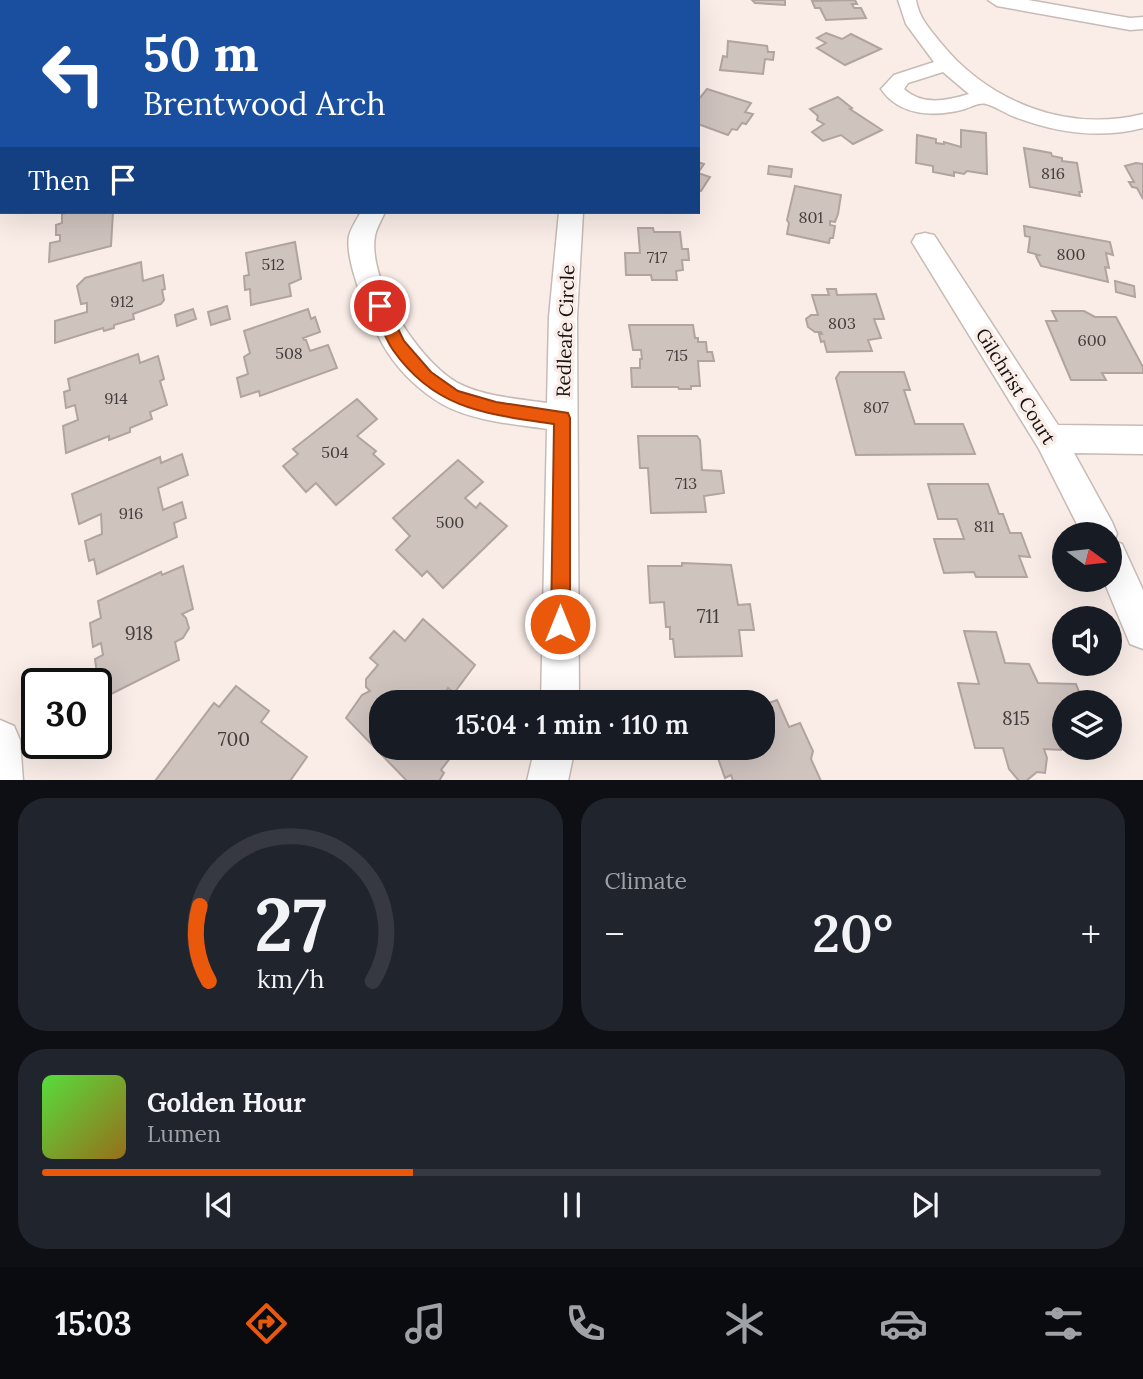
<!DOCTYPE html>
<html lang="en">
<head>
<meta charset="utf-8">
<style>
	body { margin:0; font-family:Lora,serif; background:#20242c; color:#f1f3f6; height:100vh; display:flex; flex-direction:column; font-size:26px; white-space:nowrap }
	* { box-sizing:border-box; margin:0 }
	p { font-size:23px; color:#9ea1a6 }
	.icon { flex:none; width:38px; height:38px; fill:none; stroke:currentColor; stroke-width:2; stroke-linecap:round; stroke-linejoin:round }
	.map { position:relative; height:780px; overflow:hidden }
	.sheet { display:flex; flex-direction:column; gap:18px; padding:18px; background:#0d0f14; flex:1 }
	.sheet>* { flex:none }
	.banner { position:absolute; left:0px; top:0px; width:700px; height:214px; box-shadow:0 7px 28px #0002; background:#1a4fa0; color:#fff; overflow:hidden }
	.needle { width:46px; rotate:105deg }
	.tools { position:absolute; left:1052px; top:522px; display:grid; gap:14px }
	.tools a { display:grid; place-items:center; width:70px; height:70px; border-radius:50%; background:#171b24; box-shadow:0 7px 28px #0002; font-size:35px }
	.speed { position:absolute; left:21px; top:668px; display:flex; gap:14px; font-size:35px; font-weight:700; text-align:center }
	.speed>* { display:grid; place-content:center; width:91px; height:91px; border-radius:50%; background:#171b24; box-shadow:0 7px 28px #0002; line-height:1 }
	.speed .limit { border:4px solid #111; border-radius:10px; background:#fff; color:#111 }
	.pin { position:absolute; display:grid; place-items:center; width:60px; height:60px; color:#fff; margin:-30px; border:4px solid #fff; border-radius:50%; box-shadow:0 2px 7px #0007 }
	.me { position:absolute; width:77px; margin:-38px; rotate:0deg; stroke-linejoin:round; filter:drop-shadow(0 0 5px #0008) }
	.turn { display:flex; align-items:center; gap:24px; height:147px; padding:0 28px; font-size:32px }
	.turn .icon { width:91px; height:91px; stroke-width:2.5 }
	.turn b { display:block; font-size:49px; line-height:60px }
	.then { display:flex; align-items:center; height:66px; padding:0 28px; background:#0003; gap:14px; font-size:26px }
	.big { font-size:52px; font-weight:600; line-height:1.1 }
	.sheet .tile { flex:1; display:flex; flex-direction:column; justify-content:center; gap:10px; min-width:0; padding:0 24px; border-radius:28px; background:#20242c }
	.sheet .dial { align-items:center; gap:0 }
	.dial svg { height:182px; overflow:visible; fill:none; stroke:#363941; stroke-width:7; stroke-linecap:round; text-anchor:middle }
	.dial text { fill:#f1f3f6; stroke:none }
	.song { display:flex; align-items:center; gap:21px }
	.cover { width:84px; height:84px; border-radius:10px; background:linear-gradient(135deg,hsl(110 70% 55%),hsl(40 70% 35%)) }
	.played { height:7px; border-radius:4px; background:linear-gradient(90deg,#ea580c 35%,#363941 35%) }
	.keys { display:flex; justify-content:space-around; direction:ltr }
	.heat { display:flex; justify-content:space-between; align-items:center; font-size:38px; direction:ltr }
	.sheet .tiles { flex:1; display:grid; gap:18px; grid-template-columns:1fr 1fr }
	.tile:last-child { grid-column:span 2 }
	.trip { position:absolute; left:369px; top:690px; width:406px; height:70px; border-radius:28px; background:#171b24; box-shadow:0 7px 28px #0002; font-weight:600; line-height:70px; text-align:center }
	.tab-bar { display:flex; height:112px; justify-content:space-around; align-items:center; background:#090b0e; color:#9ea1a6 }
	.tab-bar .icon { width:49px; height:49px }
	.tab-bar .selected { color:#ea580c }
	.tab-bar b { font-size:32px; color:#f1f3f6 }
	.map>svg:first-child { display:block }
	.building { fill:#cfc3be; stroke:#b1a4a0; stroke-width:2 }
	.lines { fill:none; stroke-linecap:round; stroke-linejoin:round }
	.street-casing { stroke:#c7bbb6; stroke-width:3 }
	.street { fill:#fff; fill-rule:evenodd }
	.route { fill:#ea580c; stroke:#983908; stroke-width:2 }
	.labels { text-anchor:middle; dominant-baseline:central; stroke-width:7; stroke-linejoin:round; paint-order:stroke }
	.number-label { font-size:16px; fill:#443e3c }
	.street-label { font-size:19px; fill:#161110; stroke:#faede8 }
	.near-number-label { font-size:19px; fill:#443e3c }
</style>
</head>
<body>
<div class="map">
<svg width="1143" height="781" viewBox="0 0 1143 781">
	<rect width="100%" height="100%" fill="#faede8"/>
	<g class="building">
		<path d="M752 0H785V5L755 3Z"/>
		<path d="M855 0 857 4H852L854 8H861L866 18 826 20 820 8H815L812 1Z"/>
		<path d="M826 33 842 39 851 34 881 49 845 65 817 48 826 43 817 38Z"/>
		<path d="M728 41 767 46 768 52H774L773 60 765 59 763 74 720 70 723 56 727 57Z"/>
		<path d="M707 89 751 103 745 112 753 114 746 124 742 123 737 130 732 129 728 135 698 124V100Z"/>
		<path d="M838 97 852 108 850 109 882 130 853 144 841 135 823 141 812 132 824 124 817 120 818 116 810 109Z"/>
		<path d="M961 130 986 133 987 174 967 171 964 174 954 172V176L933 172V166L916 163 917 135 936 139V143L944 144V142L961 147Z"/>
		<path d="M1024 148 1051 153 1052 156 1062 158V161L1077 163 1082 192H1079L1080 196 1030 187Z"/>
		<path d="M698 162 704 164 698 173 710 177 701 191 698 190Z"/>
		<path d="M1136 163 1143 164V199L1137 188 1132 187 1129 182H1134L1125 166Z"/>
		<path d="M769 166 792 169 791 177 768 174Z"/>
		<path d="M795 186 841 195 838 214 835 222 830 221V225L835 226 833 238H830L829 243 787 234 789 223 787 220Z"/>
		<path d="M70 212H113L111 246 49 262 50 243 60 241V235H56V225L62 223V214Z"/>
		<path d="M1024 226 1110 242 1113 255 1106 253 1109 268 1105 267 1108 282 1041 266 1036 256 1039 255 1028 252 1030 237 1025 236Z"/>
		<path d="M638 228H653L654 232H680L682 249H688L689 260H682L683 270 676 271 677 280H652L651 275H626L625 253H640Z"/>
		<path d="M295 242 301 279 289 284 291 296 251 305 250 289 245 290 244 276 249 275 246 253Z"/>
		<path d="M141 262 143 281 163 275 165 289 162 290 164 300 161 304 133 314 134 319 114 325V328L104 331 103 328 55 343V321L87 312V303L81 304 77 286 85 278Z"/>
		<path d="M1115 281 1134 286 1135 297 1116 292Z"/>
		<path d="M827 289H836L837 295 876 294 884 319H874L881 338 868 340 872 351 827 352 824 341 821 342 819 334H822L821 332H815L808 327 806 319 811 315H818L812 295H829Z"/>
		<path d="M227 306 230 319 211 325 208 312Z"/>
		<path d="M193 309 196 319 177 326 175 315Z"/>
		<path d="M308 309 311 319 315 317 320 332 303 338 304 340H306L310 351 328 345 337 368 260 396 259 391 241 397 237 378 248 374 244 357 250 353 244 331Z"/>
		<path d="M1052 311H1084L1095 317H1116L1143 367V373H1102L1106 380H1071L1046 321H1057Z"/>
		<path d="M629 325H693L695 338H698V342H706L707 352H712L714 361H698L700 386H691V389H679L678 387H632L631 368H640V359H642L641 350H633Z"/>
		<path d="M138 354 140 363 158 356 164 379 160 381 167 405 150 412 152 419 130 428V432L109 440V436L66 453 63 426 78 420 75 405 66 408 64 392 70 390 68 379Z"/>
		<path d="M840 372H904L910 390H904L915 424H963L975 454 856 455 836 378Z"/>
		<path d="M357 399 377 419 357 436 376 451 373 454 384 464 336 505 316 483 306 492 283 466 298 454 293 449Z"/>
		<path d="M638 436H697L700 440 702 470 721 471 724 493 704 496 706 512 651 513 648 468H640Z"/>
		<path d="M182 454 188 475 158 488 163 510 182 502 186 518 174 523 177 537 97 574 94 559 89 561 85 541 102 534 101 514 79 524 72 494 160 457 161 463Z"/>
		<path d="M458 460 483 482 465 498 476 508 480 503 507 526 443 588 427 571 422 576 396 550 410 536 393 518Z"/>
		<path d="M928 484H988L999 514H1003L1010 533H1021L1030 557 1019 556 1027 577H976L974 572 944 573 934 539H964L957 519H938Z"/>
		<path d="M682 563 731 565 738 605 750 604 754 630H739L742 656 675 657 673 639H670V627H666L664 602 650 603 648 566H682Z"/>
		<path d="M183 566 193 609 182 614 186 618 189 628 183 638 175 642 179 660 111 694 110 691 100 696 95 659 103 655 101 643 93 647 90 623 101 618 98 601 161 572 162 575Z"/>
		<path d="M423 619 475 665 454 693 448 688 440 702H382V747H448L454 753 441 770 444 773 439 781H407L346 718 362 695 370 691 366 687V679L378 665 370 658 394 631 405 641Z"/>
		<path d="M964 631 996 632 1005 663 1029 664 1038 683 1076 684 1083 702H1064V734H1056L1061 750 1044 749 1047 758 1045 773 1037 772 1026 781H1019L1009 769 1003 748H975L958 683 979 684Z"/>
		<path d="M236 686 269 711 261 722 307 757 290 781H155L214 703 219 707Z"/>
		<path d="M777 700 789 727 800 723 813 751 811 759 821 781H733L731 775 725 778 714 747H763V705Z"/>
	</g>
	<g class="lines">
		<g class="street-casing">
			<g id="street">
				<rect x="28" y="0" width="18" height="2"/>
				<path d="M303 0H334L302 2Z"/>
				<path d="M368 0H392L393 2H369Z"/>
				<path d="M422 0H450L421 2Z"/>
				<rect x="679" y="0" width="18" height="2"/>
				<path d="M898 0H916C919 18 929 28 940 42 988 102 1067 133 1143 114V128C1100 139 1057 133 1015 117 1006 114 995 106 986 104 980 102 971 107 965 109 936 117 900 117 881 89L894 75 934 62 906 24ZM943 72 969 94C946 101 923 106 904 89L908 83Z"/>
				<path d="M988 0H1028L1130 18 1143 17V29L1130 30 997 6Z"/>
				<rect x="0" y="76" width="2" height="12"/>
				<path d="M0 113H2L0 136Z"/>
				<path d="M361 212H385C382 219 376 229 375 236 367 282 422 368 464 386 489 397 520 399 547 403L549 317 559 212H583L577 317 579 702H541L547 429C513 424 472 421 442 404 421 392 401 373 388 353 373 330 344 262 349 236 351 228 357 219 361 212Z"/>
				<path d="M925 233 934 235 1058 425 1143 426V454L1074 453 1112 522 1117 534 1114 541 1122 544 1143 590V649L1130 644 1103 579H1110V534H1082L1039 449 912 242 916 235Z"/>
				<path d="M0 720 14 726 20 740 23 781H0Z"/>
				<path d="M535 747H575L568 781H527Z"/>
			</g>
		</g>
		<use href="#street" class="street"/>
	</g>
	<path class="route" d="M380 300 385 302 404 341 431 372 458 391 496 402 568 413 570 418V624L567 631 560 634 553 631 551 624 554 424C487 414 435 410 393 350 384 337 379 320 373 306Z"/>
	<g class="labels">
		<g class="number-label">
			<text x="1053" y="173">816</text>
			<text x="811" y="217">801</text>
			<text x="1071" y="254">800</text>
			<text x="657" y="257">717</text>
			<text x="273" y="264">512</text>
			<text x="122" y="301">912</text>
			<text x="842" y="323">803</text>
			<text x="1092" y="340">600</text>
			<text x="289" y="353">508</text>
			<text x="677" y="355">715</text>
			<text x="116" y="398">914</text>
			<text x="876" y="407">807</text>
			<text x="335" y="452">504</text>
			<text x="686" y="483">713</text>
			<text x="131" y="513">916</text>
			<text x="450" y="522">500</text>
			<text x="984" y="526">811</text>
		</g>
		<g class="street-label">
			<text transform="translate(565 331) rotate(-88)">Redleafe Circle</text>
			<text transform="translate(1016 386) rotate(58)">Gilchrist Court</text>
		</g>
		<g class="near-number-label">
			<text x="708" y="616">711</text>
			<text x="139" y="633">918</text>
			<text x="1016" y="718">815</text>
			<text x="234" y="739">700</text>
		</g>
	</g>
</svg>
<div class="tools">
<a><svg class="needle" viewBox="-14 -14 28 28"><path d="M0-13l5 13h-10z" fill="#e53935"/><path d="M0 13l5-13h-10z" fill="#9ea1a6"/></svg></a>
<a><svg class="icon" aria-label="sound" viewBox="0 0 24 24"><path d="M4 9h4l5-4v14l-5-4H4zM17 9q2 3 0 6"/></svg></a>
<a><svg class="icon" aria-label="layers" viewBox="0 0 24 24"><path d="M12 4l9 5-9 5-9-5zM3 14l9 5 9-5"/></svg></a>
</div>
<div class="speed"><div class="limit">30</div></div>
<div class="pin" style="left:380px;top:306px;background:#d93025"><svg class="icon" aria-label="arrive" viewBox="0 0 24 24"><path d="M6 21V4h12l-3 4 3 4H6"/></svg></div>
<svg class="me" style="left:560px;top:624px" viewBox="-20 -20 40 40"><circle r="17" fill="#ea580c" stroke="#fff" stroke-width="3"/><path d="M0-11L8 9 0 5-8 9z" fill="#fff"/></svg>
<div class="trip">15:04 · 1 min · 110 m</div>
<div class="banner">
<div class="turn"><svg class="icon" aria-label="left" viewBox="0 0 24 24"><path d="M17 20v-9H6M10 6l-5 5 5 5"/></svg><div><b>50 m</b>Brentwood Arch</div></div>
<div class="then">Then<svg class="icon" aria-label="arrive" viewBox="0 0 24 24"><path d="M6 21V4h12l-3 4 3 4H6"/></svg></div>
</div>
</div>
<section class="sheet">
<div class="tiles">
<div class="tile dial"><svg viewBox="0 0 100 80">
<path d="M14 69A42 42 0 1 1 86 69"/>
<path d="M14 69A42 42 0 0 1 10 36" stroke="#ea580c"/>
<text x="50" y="56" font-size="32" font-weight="700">27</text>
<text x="50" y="72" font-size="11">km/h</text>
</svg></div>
<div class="tile"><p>Climate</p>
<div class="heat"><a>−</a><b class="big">20°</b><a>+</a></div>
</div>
<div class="tile">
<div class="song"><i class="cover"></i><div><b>Golden Hour</b><p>Lumen</p></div></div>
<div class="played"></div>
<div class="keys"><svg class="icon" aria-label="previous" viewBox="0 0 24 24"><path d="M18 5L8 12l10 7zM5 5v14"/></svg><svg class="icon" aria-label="pause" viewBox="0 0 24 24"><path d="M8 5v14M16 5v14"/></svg><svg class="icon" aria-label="next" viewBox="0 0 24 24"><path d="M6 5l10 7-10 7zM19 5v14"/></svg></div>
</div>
</div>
</section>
<nav class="tab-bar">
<b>15:03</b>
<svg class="icon selected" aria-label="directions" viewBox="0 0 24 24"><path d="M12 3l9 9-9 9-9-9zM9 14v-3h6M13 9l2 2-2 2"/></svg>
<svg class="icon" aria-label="music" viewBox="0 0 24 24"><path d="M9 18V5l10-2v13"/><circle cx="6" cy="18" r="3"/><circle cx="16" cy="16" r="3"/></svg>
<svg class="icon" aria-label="phone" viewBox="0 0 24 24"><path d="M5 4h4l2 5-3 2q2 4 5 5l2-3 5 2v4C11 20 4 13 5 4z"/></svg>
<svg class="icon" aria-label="climate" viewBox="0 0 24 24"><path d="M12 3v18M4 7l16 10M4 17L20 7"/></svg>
<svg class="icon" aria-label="car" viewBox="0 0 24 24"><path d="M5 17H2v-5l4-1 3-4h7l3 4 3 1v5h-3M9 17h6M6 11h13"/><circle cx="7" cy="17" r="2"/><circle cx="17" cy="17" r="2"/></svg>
<svg class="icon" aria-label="filters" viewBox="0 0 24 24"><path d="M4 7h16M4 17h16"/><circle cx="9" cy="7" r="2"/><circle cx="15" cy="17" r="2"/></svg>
</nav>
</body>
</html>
